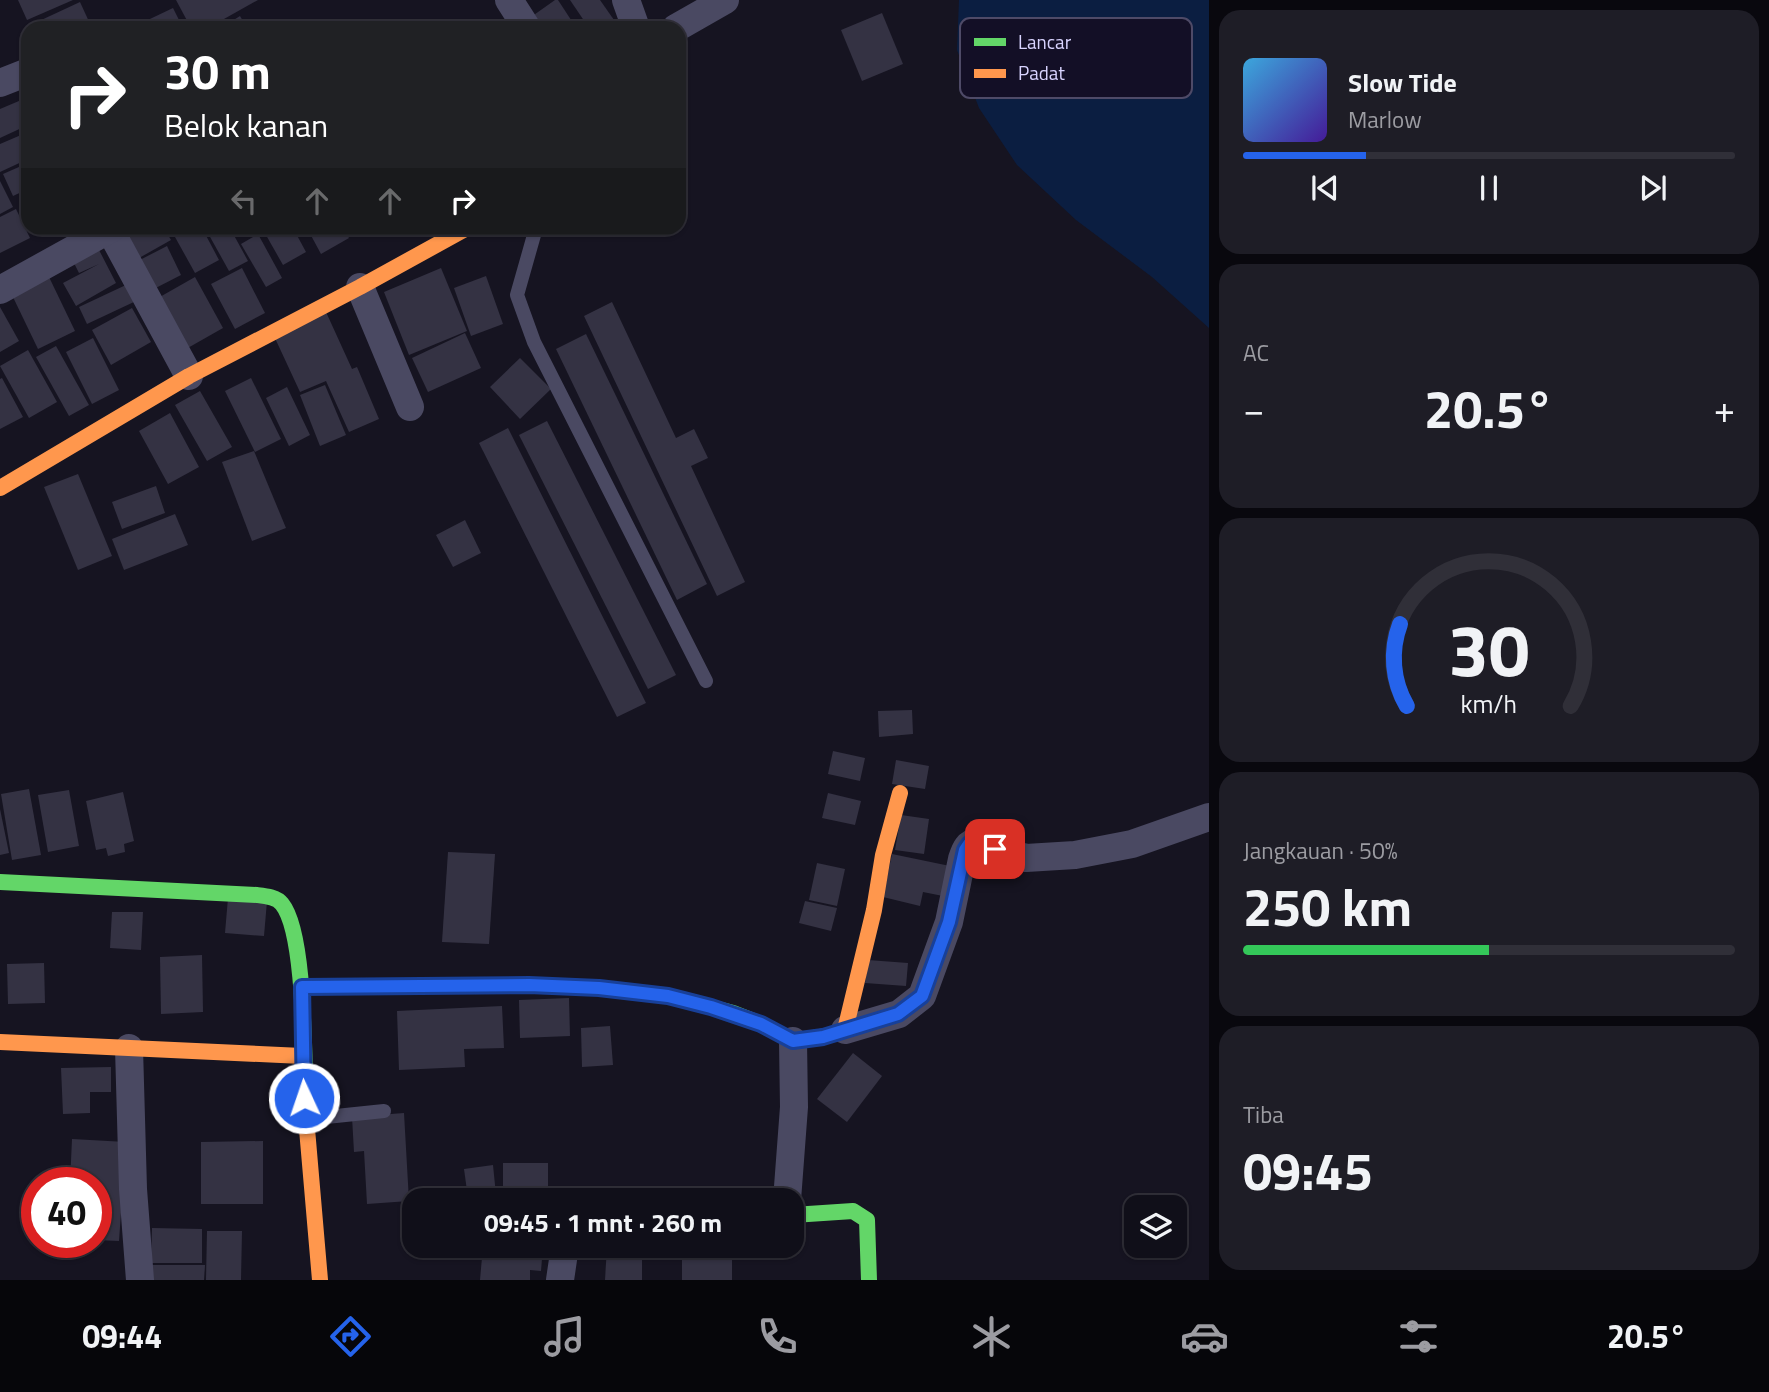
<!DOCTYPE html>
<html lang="id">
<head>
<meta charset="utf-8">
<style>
	body { margin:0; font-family:"Titillium Web",sans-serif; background:#1e1d26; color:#f1f3f6; height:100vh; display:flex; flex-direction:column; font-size:26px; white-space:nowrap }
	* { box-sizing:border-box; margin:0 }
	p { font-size:23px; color:#9c9ca2 }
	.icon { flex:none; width:38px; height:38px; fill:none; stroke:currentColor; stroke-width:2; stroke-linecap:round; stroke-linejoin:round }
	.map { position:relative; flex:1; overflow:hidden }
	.sheet { display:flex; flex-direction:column; gap:10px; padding:10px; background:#09080e; width:560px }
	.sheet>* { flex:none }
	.hud { position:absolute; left:21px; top:21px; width:665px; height:214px; border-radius:21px; box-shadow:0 2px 5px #0004,0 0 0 2px #302f38; background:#202124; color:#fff; overflow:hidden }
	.buttons { position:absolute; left:1124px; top:1195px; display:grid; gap:14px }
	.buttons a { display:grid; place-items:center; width:63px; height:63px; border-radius:14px; background:#100f19; box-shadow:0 2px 5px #0004,0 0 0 2px #302f38; font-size:35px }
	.speed { position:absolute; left:21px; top:1167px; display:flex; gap:14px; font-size:35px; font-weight:700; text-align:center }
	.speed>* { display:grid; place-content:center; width:91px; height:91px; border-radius:50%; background:#100f19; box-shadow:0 2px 5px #0004,0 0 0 2px #302f38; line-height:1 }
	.speed .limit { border:10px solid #d22; background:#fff; color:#111 }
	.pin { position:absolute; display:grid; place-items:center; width:60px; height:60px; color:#fff; margin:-30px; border-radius:14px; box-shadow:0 4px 10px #0006 }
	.me { position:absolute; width:77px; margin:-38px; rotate:357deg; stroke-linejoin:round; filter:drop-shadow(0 0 5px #0008) }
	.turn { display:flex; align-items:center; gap:24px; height:147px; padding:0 28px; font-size:32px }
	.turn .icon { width:91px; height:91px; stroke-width:2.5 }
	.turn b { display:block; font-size:49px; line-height:60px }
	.lanes { display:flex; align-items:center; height:66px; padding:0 28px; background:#0003; justify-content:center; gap:35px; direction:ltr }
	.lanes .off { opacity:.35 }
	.big { font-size:52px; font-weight:700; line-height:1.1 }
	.sheet .tile { flex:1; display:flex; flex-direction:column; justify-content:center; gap:10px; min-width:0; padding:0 24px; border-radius:21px; background:#1e1d26 }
	.sheet .dial { align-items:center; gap:0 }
	.dial svg { height:182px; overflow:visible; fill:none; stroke:#302f38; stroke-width:7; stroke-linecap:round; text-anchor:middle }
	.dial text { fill:#f1f3f6; stroke:none }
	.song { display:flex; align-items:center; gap:21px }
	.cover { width:84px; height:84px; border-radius:10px; background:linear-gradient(135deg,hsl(200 70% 55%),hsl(260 70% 35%)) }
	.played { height:7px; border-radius:4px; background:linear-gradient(90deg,#2563eb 25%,#302f38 25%) }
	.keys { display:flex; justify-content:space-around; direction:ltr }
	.heat { display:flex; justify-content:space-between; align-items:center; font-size:38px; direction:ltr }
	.charge { height:10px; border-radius:5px; background:linear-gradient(90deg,#34c759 50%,#302f38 0) }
	.trip { position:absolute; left:402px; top:1188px; width:402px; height:70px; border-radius:21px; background:#100f19; box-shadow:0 2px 5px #0004,0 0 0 2px #302f38; font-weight:700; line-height:70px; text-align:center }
	.tabs { display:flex; height:112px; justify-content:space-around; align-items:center; background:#06060a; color:#9c9ca2 }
	.tabs .icon { width:49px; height:49px }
	.tabs .active { color:#2563eb }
	.tabs b { font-size:32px; color:#f1f3f6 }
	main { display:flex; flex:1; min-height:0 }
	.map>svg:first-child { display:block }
	.water { fill:#0b1e41 }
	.building { fill:#343243 }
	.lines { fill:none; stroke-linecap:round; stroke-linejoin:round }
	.lane { stroke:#4a4962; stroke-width:14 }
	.street { stroke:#4a4962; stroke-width:28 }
	.fast { stroke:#63d668; stroke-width:16 }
	.slow { stroke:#ff974d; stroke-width:16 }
	.route-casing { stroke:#184099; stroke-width:18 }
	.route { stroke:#2563eb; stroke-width:12 }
	.key { fill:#130f26; stroke:#4e4a67; stroke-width:2 }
	.key-label { font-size:19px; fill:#d9d4ff }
</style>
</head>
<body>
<main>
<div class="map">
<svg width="1209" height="1280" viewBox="0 0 1209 1280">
	<rect width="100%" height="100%" fill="#161421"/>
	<path class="water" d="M959 0H1209V328L1152 277 1076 220 1017 165 979 108 957 50Z"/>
	<g class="building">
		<path d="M18 0H73L27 20Z"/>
		<path d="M176 0H258L208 28H191Z"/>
		<path d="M555 0H558L575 26 572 28H539L531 17Z"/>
		<path d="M570 0H600L614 20 602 28H589Z"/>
		<path d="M80 2 91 26 87 28H39L37 22Z"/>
		<path d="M173 8 183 28H131Z"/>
		<path d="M882 13 903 64 862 81 841 30Z"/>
		<path d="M240 16 247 28H221Z"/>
		<path d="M26 98 28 125 0 138V109Z"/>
		<path d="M28 132V159L0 172V144Z"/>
		<path d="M28 163V189L13 196 3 174Z"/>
		<path d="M0 181 13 207 0 214Z"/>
		<path d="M16 209 30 238 0 253V217Z"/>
		<path d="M129 228H164L171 240 132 262 116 235Z"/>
		<path d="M170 228H202L219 260 195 273Z"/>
		<path d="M223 228H230L248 261 229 271 209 235Z"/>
		<path d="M262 228H293L306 252 283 265Z"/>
		<path d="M307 228H343L349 238 321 254Z"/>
		<path d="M368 228H389L374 237Z"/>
		<path d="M258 234 282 278 266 287 241 244Z"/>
		<path d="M167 246 181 275 148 292 134 263Z"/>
		<path d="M98 248 116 283 76 306 63 283 99 264 79 273 73 261Z"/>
		<path d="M242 268 265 313 235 329 211 284Z"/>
		<path d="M441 268 467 331 409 355 384 292Z"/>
		<path d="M486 276 503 324 471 336 454 288Z"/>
		<path d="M49 277 75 331 38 349 12 295Z"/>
		<path d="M195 277 223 328 186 349 158 298Z"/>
		<path d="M128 284 136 301 87 324 79 307Z"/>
		<path d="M612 302 676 438 694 429 708 458 691 466 745 582 717 596 584 316Z"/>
		<path d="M0 307 19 341 0 352Z"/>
		<path d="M132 308 151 342 111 365 92 330Z"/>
		<path d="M326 312 352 369 357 367 379 419 349 432 326 381 300 392 274 336Z"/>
		<path d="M465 333 481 368 428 392 412 358Z"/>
		<path d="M586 334 707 584 677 600 556 349Z"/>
		<path d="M93 338 119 390 92 404 66 352Z"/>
		<path d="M56 346 89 405 69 416 36 357Z"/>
		<path d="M28 350 57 402 29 418 0 366Z"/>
		<path d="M520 358 551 389 520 419 490 387Z"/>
		<path d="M2 378 23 417 0 429V379Z"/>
		<path d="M251 378 281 439 255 452 225 391Z"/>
		<path d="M325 385 346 435 320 446 300 395Z"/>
		<path d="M287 387 310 435 289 446 266 398Z"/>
		<path d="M200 391 232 447 207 461 175 405Z"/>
		<path d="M170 413 199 467 168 484 139 431Z"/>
		<path d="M547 421 676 675 648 689 519 435Z"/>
		<path d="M508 428 646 703 617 717 479 443Z"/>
		<path d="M254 451 286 528 252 541 222 462Z"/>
		<path d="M78 474 112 556 78 570 44 487Z"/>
		<path d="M156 486 165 513 122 529 112 502Z"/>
		<path d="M175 514 188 545 124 570 112 539Z"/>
		<path d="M465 520 481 553 453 567 436 535Z"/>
		<path d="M912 710 913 734 879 737 878 711Z"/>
		<path d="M833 751 865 758 860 781 828 774Z"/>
		<path d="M896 760 929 766 925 789 892 784Z"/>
		<path d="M29 789 41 855 12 860 1 794Z"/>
		<path d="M69 790 79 846 48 852 38 795Z"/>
		<path d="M123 792 134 841 124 844 125 852 108 856 106 848 96 850 86 801Z"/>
		<path d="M828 793 861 801 855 825 822 818Z"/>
		<path d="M0 809 9 853 0 855Z"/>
		<path d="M901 815 929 819 924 854 895 850Z"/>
		<path d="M448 852 495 854 489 944 442 942Z"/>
		<path d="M892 854 950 866 943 896 923 892 920 906 883 897Z"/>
		<path d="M817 863 845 869 837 906 809 900Z"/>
		<path d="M228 898 267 901 264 936 225 933Z"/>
		<path d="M805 901 837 908 831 931 799 923Z"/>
		<path d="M112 912H143L141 950 110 948Z"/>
		<path d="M202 955 203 1012 161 1014 160 957Z"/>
		<path d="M868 960 908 963 906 986 865 983Z"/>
		<path d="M44 963 45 1003 8 1004 7 964Z"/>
		<path d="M569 998 570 1036 520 1038 519 1000Z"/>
		<path d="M502 1006 504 1048 464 1049 465 1067 399 1070 397 1011Z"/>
		<path d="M610 1026 613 1065 582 1067 581 1028Z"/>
		<path d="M853 1053 882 1076 847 1122 817 1099Z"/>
		<path d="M111 1067V1092H90V1113L63 1114 61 1068Z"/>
		<path d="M404 1113 409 1201 367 1204 364 1151 354 1152 352 1117Z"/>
		<path d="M72 1139 126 1142 119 1241 96 1240V1183H70Z"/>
		<path d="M263 1141V1204H201V1142Z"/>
		<rect x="503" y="1163" width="45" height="37"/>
		<path d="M493 1165 496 1195 468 1198 464 1169Z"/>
		<path d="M413 1191 460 1195V1200H415V1246H455L454 1255 407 1251Z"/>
		<path d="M152 1228 202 1229V1263H151Z"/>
		<path d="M207 1231H242L241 1280H206Z"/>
		<path d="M483 1246H543L541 1271 530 1270V1280H480Z"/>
		<path d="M607 1246H642V1280H605Z"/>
		<rect x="682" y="1246" width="50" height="34"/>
		<path d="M152 1265H205L204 1280H152Z"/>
	</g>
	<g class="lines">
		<g class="lane">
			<path d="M536 228 517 295 534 342 706 681"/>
			<path d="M307 1119 384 1111"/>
		</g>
		<g class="street">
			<path d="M509 0 527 28"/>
			<path d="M626 0 636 28"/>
			<path d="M676 28 725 0"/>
			<path d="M0 83 28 72"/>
			<path d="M109 228 189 376"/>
			<path d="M360 287 410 407"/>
			<path d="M0 290 112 228"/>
			<path d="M845 1030 899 1014 922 996 949 922 962 859C965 850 967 843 978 841L995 849 1026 858 1075 855 1132 844 1209 817"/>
			<path d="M129 1048 133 1189 140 1280"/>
			<path d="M787 1200 794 1107 793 1041"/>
			<path d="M560 1280 565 1246"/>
		</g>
		<g class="fast">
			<path d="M0 882 257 895C266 896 277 897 282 904 308 936 303 1082 307 1129"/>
			<path d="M302 987 529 985 599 988 668 996 733 1013 761 1024 793 1041 827 1036"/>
			<path d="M793 1215 853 1211 867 1220 869 1280"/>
		</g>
		<g class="slow">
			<path d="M0 488 189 376 360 287 467 228"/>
			<path d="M827 1036 845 1030 874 910 883 855 900 793"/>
			<path d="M0 1042 302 1056"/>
			<path d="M307 1129 320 1280"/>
		</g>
	</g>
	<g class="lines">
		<g class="route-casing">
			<path id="route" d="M304 1098 302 987 529 985 599 988 668 996 711 1007 761 1024 793 1041 823 1037 898 1014 922 996 949 922 965 850 969 844 978 841 995 849"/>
		</g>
		<use href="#route" class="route"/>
	</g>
	<rect x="960" y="18" width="232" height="80" rx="10" class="key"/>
	<rect x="974" y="38" width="32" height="8" fill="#63d668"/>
	<rect x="974" y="69" width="32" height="9" fill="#ff974d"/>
	<g class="key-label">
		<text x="1018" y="49">Lancar</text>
		<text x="1018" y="80">Padat</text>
	</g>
</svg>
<div class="buttons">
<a><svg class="icon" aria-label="layers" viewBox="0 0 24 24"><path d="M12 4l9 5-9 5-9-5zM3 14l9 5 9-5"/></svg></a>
</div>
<div class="speed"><div class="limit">40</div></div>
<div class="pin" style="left:995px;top:849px;background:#d93025"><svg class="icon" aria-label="arrive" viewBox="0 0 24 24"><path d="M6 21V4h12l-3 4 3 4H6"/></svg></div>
<svg class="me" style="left:304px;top:1098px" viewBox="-20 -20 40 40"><circle r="17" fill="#2563eb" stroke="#fff" stroke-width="3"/><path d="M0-11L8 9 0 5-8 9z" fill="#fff"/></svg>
<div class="trip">09:45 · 1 mnt · 260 m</div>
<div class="hud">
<div class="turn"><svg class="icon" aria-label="right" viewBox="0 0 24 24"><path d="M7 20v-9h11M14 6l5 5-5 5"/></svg><div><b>30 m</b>Belok kanan</div></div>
<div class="lanes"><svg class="icon off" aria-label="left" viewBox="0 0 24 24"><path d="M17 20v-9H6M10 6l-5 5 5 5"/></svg><svg class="icon off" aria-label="ahead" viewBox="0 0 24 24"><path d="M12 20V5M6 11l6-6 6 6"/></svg><svg class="icon off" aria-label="ahead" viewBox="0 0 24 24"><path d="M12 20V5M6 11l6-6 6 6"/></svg><svg class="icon" aria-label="right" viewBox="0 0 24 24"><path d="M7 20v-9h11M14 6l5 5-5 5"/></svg></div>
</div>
</div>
<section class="sheet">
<div class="tile">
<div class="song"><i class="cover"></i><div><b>Slow Tide</b><p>Marlow</p></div></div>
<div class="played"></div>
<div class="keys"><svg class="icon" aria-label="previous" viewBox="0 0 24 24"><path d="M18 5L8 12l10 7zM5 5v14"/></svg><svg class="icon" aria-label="pause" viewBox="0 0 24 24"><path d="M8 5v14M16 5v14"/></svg><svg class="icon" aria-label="next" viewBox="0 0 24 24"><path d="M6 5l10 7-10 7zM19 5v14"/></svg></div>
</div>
<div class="tile"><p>AC</p>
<div class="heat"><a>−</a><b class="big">20.5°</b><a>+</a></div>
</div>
<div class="tile dial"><svg viewBox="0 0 100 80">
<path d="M14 69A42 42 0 1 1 86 69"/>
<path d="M14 69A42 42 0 0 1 11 33" stroke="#2563eb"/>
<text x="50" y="56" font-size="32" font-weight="700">30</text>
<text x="50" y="72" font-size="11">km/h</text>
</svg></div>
<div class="tile"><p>Jangkauan · 50%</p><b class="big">250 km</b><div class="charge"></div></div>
<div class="tile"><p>Tiba</p><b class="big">09:45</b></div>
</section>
</main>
<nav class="tabs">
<b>09:44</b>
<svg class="icon active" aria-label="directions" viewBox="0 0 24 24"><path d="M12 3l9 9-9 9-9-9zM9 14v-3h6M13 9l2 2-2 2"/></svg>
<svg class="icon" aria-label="music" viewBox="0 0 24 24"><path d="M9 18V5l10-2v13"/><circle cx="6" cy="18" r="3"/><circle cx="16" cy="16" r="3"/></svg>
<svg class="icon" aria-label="phone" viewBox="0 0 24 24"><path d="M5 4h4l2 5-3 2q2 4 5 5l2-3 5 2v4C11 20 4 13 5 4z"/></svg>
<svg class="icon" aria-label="climate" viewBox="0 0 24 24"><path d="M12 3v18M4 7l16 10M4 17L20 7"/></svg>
<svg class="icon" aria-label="car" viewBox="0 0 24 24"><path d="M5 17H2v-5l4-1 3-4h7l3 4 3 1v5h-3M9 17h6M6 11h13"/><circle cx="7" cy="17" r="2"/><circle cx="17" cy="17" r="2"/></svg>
<svg class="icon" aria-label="filters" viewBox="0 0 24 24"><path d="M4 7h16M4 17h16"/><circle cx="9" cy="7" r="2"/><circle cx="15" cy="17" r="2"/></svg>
<b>20.5°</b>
</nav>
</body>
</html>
